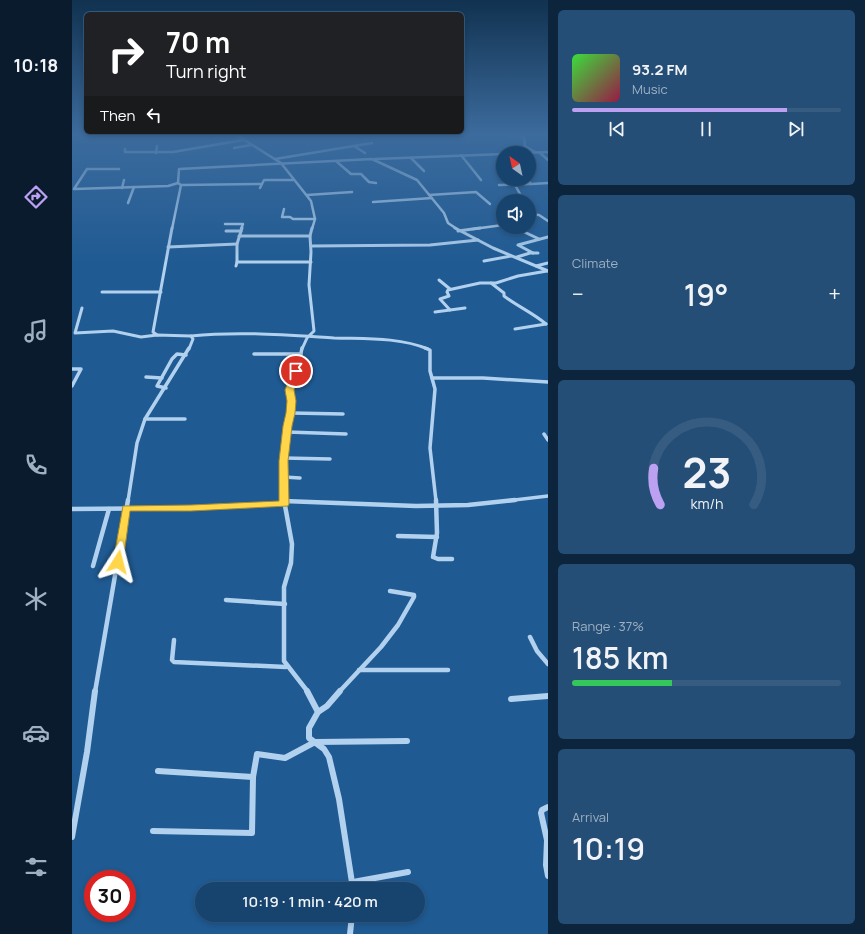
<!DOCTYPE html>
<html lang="en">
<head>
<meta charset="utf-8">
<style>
	body { margin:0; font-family:Manrope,sans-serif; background:#244e76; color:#f1f3f6; height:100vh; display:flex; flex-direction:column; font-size:15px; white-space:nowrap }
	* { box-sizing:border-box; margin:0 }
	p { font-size:13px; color:#9eb0c2 }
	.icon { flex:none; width:22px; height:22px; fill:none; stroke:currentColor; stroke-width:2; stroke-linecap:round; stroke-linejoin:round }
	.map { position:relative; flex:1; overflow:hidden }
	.panel { display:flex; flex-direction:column; gap:10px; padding:10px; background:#0d253c; width:317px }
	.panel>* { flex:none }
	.hud { position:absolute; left:12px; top:12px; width:380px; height:122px; border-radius:6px; box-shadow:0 2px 6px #0003,0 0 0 1px #365c81; background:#202124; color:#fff; overflow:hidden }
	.needle { width:26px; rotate:327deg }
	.fabs { position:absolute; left:424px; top:146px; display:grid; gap:8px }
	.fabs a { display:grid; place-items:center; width:40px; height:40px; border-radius:50%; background:#17446e; box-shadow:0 2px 6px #0003,0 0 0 1px #365c81; font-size:20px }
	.speed { position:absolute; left:12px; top:870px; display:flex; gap:8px; font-size:20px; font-weight:700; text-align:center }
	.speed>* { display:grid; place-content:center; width:52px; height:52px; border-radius:50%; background:#17446e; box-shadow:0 2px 6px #0003,0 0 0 1px #365c81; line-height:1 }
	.speed .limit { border:6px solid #d22; background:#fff; color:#111 }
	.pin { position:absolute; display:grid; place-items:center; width:34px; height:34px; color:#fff; margin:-17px; border:2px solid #fff; border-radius:50%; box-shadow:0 1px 4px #0007 }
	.me { position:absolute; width:44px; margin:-22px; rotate:9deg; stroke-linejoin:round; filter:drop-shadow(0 0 3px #0008) }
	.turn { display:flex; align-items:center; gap:14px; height:84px; padding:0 16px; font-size:18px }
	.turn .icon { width:52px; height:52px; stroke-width:2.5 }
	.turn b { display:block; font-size:28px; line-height:34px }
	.then { display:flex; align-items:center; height:38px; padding:0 16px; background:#0003; gap:8px; font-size:15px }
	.big { font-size:30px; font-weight:600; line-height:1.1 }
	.panel .card { flex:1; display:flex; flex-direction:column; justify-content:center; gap:6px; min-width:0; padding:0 14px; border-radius:6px; background:#244e76 }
	.panel .dial { align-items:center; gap:0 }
	.dial svg { height:104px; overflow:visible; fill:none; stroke:#365c81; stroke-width:7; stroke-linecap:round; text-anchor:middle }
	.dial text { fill:#f1f3f6; stroke:none }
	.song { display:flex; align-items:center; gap:12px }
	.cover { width:48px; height:48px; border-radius:6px; background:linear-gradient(135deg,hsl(120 70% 55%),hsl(340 70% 35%)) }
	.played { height:4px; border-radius:2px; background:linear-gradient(90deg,#bca0f2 80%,#365c81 80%) }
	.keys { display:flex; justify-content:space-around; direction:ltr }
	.heat { display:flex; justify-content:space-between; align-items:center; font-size:22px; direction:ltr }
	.charge { height:6px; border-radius:3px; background:linear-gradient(90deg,#34c759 37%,#365c81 0) }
	.trip { position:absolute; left:123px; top:882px; width:230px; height:40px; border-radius:20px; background:#17446e; box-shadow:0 2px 6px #0003,0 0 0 1px #365c81; font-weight:600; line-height:40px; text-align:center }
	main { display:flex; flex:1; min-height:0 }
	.tabs { display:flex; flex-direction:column; width:72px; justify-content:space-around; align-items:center; background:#091b2c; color:#9eb0c2 }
	.tabs .icon { width:28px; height:28px }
	.tabs .selected { color:#bca0f2 }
	.tabs b { font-size:18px; color:#f1f3f6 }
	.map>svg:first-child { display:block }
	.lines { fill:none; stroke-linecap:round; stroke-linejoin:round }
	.minor-far4 { stroke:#b1d1ee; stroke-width:2.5 }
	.minor-far3 { stroke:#b1d1ee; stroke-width:3 }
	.minor-far2 { stroke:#b1d1ee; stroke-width:3.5 }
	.minor-far1 { stroke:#b1d1ee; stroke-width:4.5 }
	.minor { stroke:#b1d1ee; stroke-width:6 }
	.route { fill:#ffd54a; stroke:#a68a30 }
</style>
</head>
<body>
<main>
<nav class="tabs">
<b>10:18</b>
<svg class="icon selected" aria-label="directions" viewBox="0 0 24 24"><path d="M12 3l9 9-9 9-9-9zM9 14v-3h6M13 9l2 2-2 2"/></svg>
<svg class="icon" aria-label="music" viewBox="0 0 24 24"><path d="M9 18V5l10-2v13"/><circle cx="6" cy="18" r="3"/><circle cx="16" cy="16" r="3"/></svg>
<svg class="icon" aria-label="phone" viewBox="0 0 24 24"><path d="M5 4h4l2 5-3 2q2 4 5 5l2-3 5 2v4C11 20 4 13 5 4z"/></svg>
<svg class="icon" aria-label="climate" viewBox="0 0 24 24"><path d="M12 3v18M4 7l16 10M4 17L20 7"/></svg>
<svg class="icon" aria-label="car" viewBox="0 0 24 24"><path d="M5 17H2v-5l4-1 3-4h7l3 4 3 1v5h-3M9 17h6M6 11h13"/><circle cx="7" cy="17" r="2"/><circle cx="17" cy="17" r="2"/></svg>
<svg class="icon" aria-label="filters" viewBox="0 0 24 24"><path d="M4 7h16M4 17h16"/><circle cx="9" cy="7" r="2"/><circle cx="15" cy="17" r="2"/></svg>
</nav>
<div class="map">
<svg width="476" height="934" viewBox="0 0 476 934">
	<rect width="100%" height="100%" fill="#1f5a92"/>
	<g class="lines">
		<g class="minor-far4">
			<path d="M163 134 209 163 239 201 243 219 240 229"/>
			<path d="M443 134 452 137 453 146 463 152"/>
			<path d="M282 146 293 153"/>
			<path d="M162 148 179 145"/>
			<path d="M53 149V152H101L171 140"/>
			<path d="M467 152 476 160"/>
			<path d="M84 153 85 146"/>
			<path d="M447 153 476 152"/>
			<path d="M389 155 409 180"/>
			<path d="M339 158 352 171"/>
			<path d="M203 159 300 143"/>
			<path d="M303 159 431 154"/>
			<path d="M264 161 279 174H289L297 182 304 183"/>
			<path d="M47 169H15L2 189 96 186 106 183"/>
			<path d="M455 179 459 184 476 183"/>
			<path d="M109 185 189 184"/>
			<path d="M427 185 459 184"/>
			<path d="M443 185 452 201"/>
			<path d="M50 188 52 180"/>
			<path d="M188 188 192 180H221"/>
			<path d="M235 195 280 192"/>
			<path d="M357 195 404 192 418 204"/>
			<path d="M301 202 360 198"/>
			<path d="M56 203 62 187"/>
			<path d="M212 209 210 217H218L221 219H243"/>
			<path d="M457 214 467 215 476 221"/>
			<path d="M153 224H171L169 229"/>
			<path d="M442 227 446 229"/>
			<path d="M100 229 109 185 106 183 107 169 300 159 345 180 372 213 376 223 385 229"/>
			<path d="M401 229 431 225"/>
		</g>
		<g class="minor-far3">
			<path d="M383 228 421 248 476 271"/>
			<path d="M444 228 467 239"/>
			<path d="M154 231H169"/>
			<path d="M386 231 408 228"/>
			<path d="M167 236H238"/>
			<path d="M239 246 358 245 406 240"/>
			<path d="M96 247 165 244"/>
			<path d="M461 253 446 245 476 237"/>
			<path d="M445 257 458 253H466"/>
			<path d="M412 261 439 256"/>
			<path d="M165 262V244L170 228"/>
			<path d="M164 266 165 262H239"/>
			<path d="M464 266 476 263"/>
			<path d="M367 280 378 289"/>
			<path d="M419 283 432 293V296C445 306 461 313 474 324"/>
			<path d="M30 292H89"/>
			<path d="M10 308 3 333 41 331 69 337 85 335 119 336 121 339 117 349"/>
			<path d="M378 310 368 299 377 296 375 292 376 290 408 283H424L446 276 475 271"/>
			<path d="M363 312 393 308"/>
			<path d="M443 329 474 324"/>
			<path d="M85 335 81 332 100 228"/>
			<path d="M119 336C167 331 214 335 262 338 293 339 327 337 356 349"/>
			<path d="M230 349 235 338 242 331 237 285 239 252 238 236 240 228"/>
		</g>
		<g class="minor-far2">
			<path d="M353 348 358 350V371L363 389 358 448 364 501"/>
			<path d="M182 354H229"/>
			<path d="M0 369H9L0 386"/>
			<path d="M74 377 90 378"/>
			<path d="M360 378H411L476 382"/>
			<path d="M94 388 85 386 100 359 105 354 114 355"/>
			<path d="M219 413 271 414"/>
			<path d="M73 419H113"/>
			<path d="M215 432 274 434"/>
			<path d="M472 434 476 440"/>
			<path d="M212 458 258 459"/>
			<path d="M212 477 228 478"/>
			<path d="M56 501 65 443 73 419 117 348"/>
			<path d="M212 501V461L215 426 219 413 220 401 217 390 227 363 230 348"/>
			<path d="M434 501 476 496"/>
		</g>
		<g class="minor-far1">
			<path d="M212 500 220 544 219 563 212 587V661L236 692"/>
			<path d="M364 500 365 533 361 557 366 559H380"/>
			<path d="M212 501 344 506 396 505 443 500"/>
			<path d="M0 509 119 508 212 504"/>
			<path d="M326 536 365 537"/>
			<path d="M21 566 37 509"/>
			<path d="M154 600 213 604"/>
			<path d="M458 637 465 651 476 664"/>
			<path d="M102 640 100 660 102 662 214 667"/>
			<path d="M287 670H376"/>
			<path d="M23 692 56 500"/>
			<path d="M267 692 309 647 326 625 342 597V595L318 591"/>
		</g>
		<g class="minor">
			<path d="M235 691 246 712 237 728V738L252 749 257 757 267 799 281 889"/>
			<path d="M439 699 476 696"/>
			<path d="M246 712 255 706 268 691"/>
			<path d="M86 771 181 777"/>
			<path d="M476 807 470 810 469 813 475 840 474 865 476 876"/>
			<path d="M81 831 180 833 181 777 185 754 213 758 243 742 335 741"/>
			<path d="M0 837 15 752 23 691"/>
			<path d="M281 882 336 872"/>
			<path d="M278 934 280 915"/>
		</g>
	</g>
	<linearGradient id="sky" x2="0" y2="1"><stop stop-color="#113250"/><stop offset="0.51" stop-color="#3c6b9d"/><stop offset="1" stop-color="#3c6b9d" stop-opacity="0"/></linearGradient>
	<rect width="476" height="264" fill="url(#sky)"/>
	<path class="route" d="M221 369H227L228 371 222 390 224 401 223 413 220 426 216 461 217 504 216 506 119 511H58L51 562 46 565 42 564 41 562 51 506 119 505 207 501V461L211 426 214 413 215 401 213 390Z"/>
</svg>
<div class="fabs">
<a><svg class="needle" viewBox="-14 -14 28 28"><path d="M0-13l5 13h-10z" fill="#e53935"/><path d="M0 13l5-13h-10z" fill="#9eb0c2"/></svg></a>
<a><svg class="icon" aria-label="sound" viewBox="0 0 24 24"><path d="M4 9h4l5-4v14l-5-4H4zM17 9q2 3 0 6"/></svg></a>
</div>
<div class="speed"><div class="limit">30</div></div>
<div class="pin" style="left:224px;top:371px;background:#d93025"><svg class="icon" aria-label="arrive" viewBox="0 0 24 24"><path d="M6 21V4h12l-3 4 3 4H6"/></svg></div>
<svg class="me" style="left:46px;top:562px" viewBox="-20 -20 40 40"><path d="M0-17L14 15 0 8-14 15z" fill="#ffd54a" stroke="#fff" stroke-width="4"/></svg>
<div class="trip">10:19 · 1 min · 420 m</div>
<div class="hud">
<div class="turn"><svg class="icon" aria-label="right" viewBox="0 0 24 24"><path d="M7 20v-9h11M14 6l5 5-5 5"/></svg><div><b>70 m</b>Turn right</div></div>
<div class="then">Then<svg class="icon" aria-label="left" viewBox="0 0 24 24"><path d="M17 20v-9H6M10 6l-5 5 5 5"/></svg></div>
</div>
</div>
<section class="panel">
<div class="card">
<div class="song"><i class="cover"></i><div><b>93.2 FM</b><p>Music</p></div></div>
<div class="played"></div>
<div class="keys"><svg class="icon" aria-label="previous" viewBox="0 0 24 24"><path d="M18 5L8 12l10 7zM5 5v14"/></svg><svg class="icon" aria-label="pause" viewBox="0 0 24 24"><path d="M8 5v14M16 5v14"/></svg><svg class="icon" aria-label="next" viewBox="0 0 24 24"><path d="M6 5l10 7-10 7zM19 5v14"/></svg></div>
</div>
<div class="card"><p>Climate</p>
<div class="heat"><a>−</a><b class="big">19°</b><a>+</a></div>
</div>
<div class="card dial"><svg viewBox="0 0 100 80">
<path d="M14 69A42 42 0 1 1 86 69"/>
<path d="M14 69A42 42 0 0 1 9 41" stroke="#bca0f2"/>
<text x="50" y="56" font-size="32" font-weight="700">23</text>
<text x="50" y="72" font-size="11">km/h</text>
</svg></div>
<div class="card"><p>Range · 37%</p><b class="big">185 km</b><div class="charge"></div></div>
<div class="card"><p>Arrival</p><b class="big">10:19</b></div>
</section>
</main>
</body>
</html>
